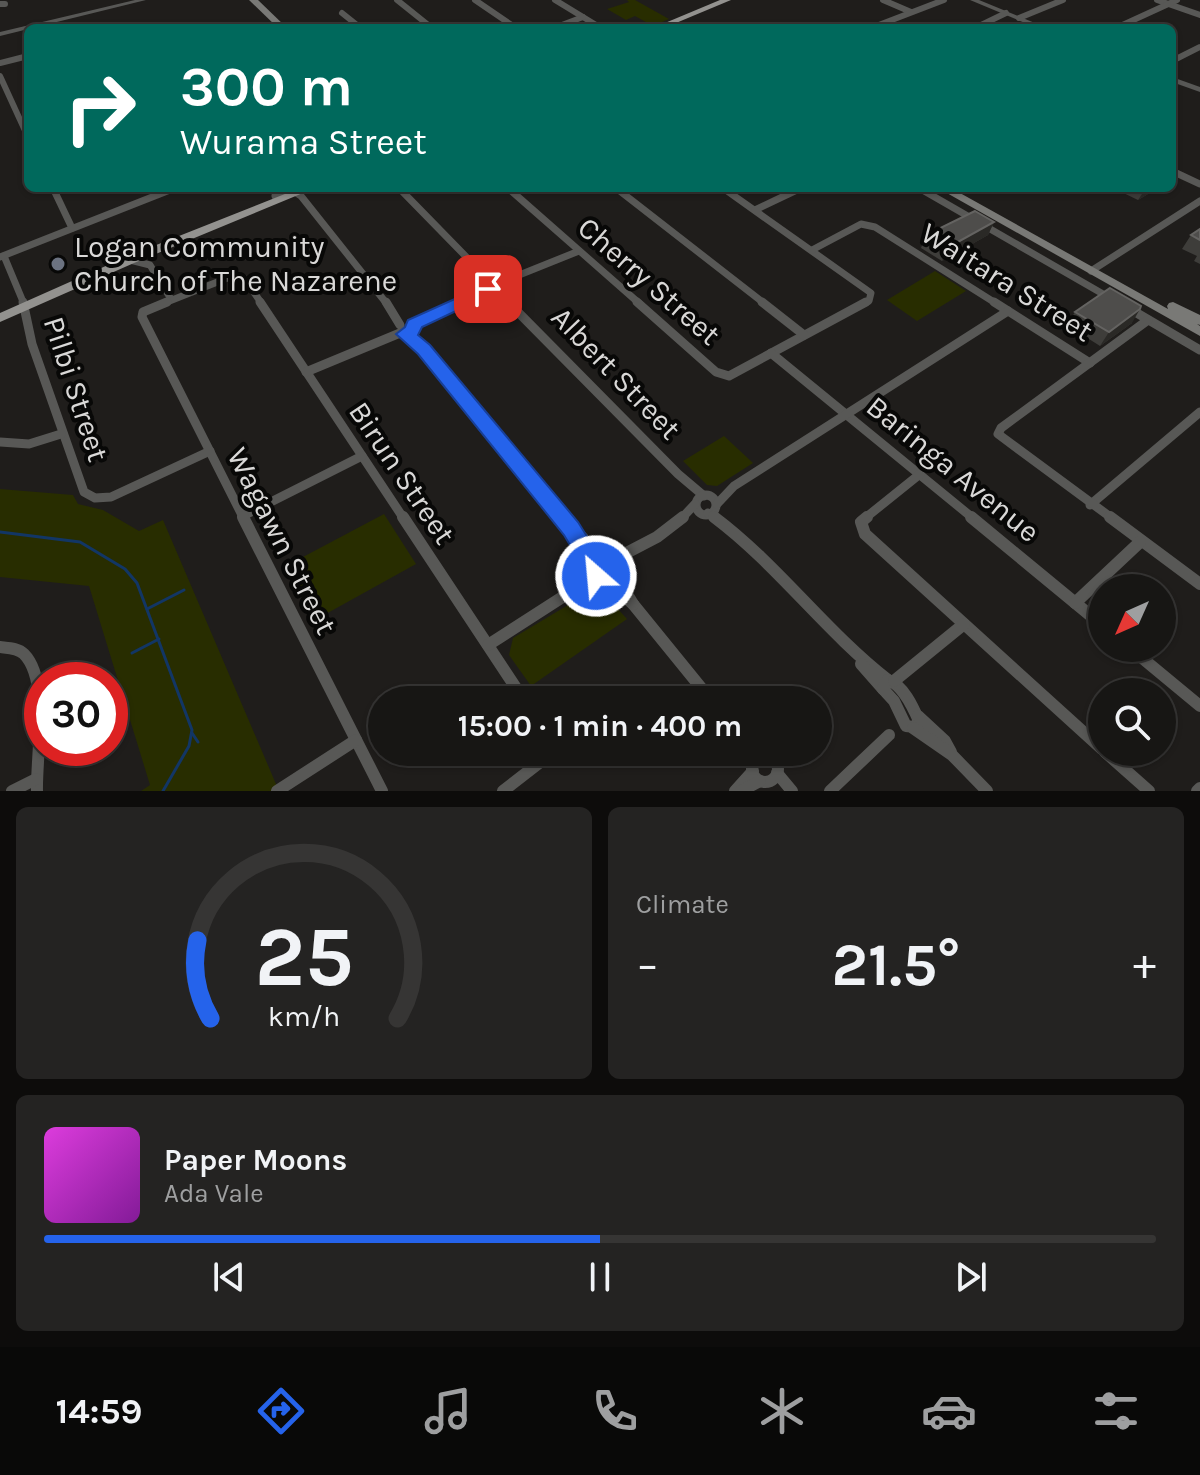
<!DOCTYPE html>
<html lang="en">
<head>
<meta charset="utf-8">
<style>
	body { margin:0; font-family:Karla,sans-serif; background:#242322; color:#f1f3f6; height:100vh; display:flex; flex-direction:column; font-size:30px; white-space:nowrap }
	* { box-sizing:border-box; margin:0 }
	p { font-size:26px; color:#9e9fa0 }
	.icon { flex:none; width:44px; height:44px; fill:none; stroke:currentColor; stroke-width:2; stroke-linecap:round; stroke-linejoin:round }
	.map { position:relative; height:791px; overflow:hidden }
	.details { display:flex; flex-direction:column; gap:16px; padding:16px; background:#0d0c0b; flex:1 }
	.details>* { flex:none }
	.banner { position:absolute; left:24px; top:24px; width:1152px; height:168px; border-radius:12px; box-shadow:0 2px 6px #0004,0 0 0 2px #363534; background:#00695c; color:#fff; overflow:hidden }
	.needle { width:52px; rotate:225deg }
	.tools { position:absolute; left:1088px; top:574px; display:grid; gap:16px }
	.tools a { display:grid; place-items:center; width:88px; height:88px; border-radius:50%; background:#171614; box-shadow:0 2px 6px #0004,0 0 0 2px #363534; font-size:40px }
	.speed { position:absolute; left:24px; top:662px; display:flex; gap:16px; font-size:40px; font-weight:700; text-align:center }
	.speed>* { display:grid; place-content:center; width:104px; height:104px; border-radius:50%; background:#171614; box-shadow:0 2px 6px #0004,0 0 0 2px #363534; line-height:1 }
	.speed .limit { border:12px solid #d22; background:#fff; color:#111 }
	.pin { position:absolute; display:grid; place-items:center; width:68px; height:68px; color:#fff; margin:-34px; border-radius:16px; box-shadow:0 4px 12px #0006 }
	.me { position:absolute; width:88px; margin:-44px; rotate:333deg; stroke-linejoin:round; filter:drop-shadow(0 0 6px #0008) }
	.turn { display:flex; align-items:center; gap:28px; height:168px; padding:0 24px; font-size:36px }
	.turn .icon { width:104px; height:104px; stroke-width:2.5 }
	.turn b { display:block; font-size:56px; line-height:68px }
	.big { font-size:60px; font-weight:700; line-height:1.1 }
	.details .widget { flex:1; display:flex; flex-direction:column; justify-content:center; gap:12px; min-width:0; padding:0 28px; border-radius:12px; background:#242322 }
	.details .dial { align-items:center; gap:0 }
	.dial svg { height:208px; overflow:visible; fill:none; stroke:#363534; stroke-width:7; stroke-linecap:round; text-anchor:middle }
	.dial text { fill:#f1f3f6; stroke:none }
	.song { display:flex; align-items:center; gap:24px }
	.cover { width:96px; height:96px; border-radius:12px; background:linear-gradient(135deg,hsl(300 70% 55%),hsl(290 70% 35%)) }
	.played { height:8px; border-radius:4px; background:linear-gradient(90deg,#2563eb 50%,#363534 50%) }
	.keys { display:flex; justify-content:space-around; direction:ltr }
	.heat { display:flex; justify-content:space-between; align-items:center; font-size:44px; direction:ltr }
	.details .tiles { flex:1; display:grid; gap:16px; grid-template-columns:1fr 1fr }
	.widget:last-child { grid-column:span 2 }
	.trip { position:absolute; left:368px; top:686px; width:464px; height:80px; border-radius:40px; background:#171614; box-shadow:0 2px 6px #0004,0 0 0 2px #363534; font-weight:700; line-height:80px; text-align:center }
	.dock { display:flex; height:128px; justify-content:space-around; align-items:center; background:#090908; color:#9e9fa0 }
	.dock .icon { width:56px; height:56px }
	.dock .current { color:#2563eb }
	.dock b { font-size:36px; color:#f1f3f6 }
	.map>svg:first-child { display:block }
	.green { fill:#282d00 }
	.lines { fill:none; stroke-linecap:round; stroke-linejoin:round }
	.stream { stroke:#123665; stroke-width:3 }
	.minor-far3 { stroke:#585856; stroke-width:6 }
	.minor-far2 { stroke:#585856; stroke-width:7 }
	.minor-far1 { stroke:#585856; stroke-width:9 }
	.minor { stroke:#585856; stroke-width:12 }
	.tertiary { fill:#585856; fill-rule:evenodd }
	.secondary { fill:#797976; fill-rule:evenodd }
	.primary { fill:#93928f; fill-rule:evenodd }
	.wall { fill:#3e3d3a }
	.shaded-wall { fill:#2a2926 }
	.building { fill:#4e4d4b; stroke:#646361; stroke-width:2 }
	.route { fill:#2563eb; stroke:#184099; stroke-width:2 }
	.worship-dot { fill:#6b7280; stroke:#080807; stroke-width:3 }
	.labels { text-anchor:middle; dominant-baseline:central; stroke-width:8; stroke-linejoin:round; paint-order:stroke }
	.poi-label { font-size:30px; fill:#d9d8d7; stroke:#080807; text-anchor:start }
	.street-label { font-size:30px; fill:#d9d8d7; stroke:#080807 }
</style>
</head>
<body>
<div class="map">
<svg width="1200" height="791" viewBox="0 0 1200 791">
	<rect width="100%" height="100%" fill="#1f1d1b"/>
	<g class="green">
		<path d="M627 0H635L669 19 653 26 635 16 626 20 607 9 629 2Z"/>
		<path d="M935 271 966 291 917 321 887 300Z"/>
		<path d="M724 436 753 463 717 486 707 485 683 461Z"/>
		<path d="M0 489 73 495 78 504 103 510 139 531 163 520 279 791H141L150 785 89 586 0 577Z"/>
		<path d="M384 514 416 564 315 620 286 566Z"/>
		<path d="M598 587 627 619 531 686 509 655 513 638Z"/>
	</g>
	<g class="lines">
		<g class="stream">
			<path d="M0 532 80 542 125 569 137 583 192 730 189 746 163 791"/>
			<path d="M147 609 184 590"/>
			<path d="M132 653 159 639"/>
			<path d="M192 733 198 742"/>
		</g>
		<g class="minor-far3">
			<path d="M397 0 432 28"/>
			<path d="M475 0 516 28"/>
			<path d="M555 0 601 28"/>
			<path d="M883 0 911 12"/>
			<path d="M1157 0 1200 15"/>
			<path d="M0 4H5"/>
			<path d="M342 13 357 25 355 28"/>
			<path d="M1019 18 1063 0"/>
			<path d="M143 28H154"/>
			<path d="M554 28 583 17"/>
			<path d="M871 28 944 0"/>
			<path d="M975 28 1006 13"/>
			<path d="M1116 28 1177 0"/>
			<path d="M1172 61 1200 47"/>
			<path d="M0 63 28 56"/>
			<path d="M0 76 27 135"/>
		</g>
		<g class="minor-far2">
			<path d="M27 133 28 136"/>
			<path d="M1172 171 1200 184"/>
			<path d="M53 188 72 228"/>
			<path d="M399 188 481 272 489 285"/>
			<path d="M508 188 640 304"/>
			<path d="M616 188 765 304"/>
			<path d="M723 188 871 293 869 301 863 304"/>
			<path d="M919 188 1110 298"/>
			<path d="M275 196 295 192 301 196 387 304"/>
			<path d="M755 210 801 188"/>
			<path d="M812 250 861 224 875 227 997 304"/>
			<path d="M4 256 24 304"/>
			<path d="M0 257 175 188"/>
			<path d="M130 260 150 265 171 299"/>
			<path d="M1091 271 1200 201"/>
			<path d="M502 282 579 251"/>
			<path d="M495 293 511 304"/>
			<path d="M162 304 230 277 244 278 262 304"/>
			<path d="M461 304 492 283 505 285 504 291 494 293"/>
		</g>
		<g class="minor-far1">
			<path d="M23 302 32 344 84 492 95 498 111 497 210 451"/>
			<path d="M167 302 143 312 142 317 244 519"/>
			<path d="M260 302 404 519"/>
			<path d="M386 302 400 325"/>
			<path d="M508 302 678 474 704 496"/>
			<path d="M637 302 716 372 729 376 866 302"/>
			<path d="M762 302 804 335"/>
			<path d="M994 302 1090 363"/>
			<path d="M1130 309 1200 350"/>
			<path d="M414 324 465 302"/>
			<path d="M404 334 424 350 564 519"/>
			<path d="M771 353 974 519"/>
			<path d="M306 372 400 333"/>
			<path d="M0 442 29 444 61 434"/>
			<circle cx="706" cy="505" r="10"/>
			<path d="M717 504 734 486 1008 311"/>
			<path d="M1090 505 1200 412"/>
			<path d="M708 513 717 519"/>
			<path d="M243 516 362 456"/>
			<path d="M681 519 695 504"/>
			<path d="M864 519 920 474"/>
			<path d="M1113 519 998 434 1001 428 1148 320"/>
		</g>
		<g class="minor">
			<path d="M243 517 382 791"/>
			<path d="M403 517 524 700"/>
			<path d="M562 517 603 559"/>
			<path d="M714 517C778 565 825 631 888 680"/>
			<path d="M867 517 861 522 865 534 1102 749"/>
			<path d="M971 517 1102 625"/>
			<path d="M1110 517 1200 584"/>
			<path d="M574 535 594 565"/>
			<circle cx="605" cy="569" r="11"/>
			<path d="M611 561 657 537 683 517"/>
			<path d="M615 574 633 604 711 700"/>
			<path d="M605 580 633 604"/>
			<path d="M1075 603 1140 542"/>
			<path d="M488 645 575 589 598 578"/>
			<path d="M0 647C8 648 18 648 24 654 50 680 36 756 37 791"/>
			<path d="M1130 648 1200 706"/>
			<path d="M861 664 883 689"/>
			<path d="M888 680C903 685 913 707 919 721L915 727 906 726 894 701 883 689Z"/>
			<path d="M894 681 964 624"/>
			<path d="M918 716 945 741 951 752"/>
			<path d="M913 728 952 755 987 791"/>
			<path d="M1105 752 1149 791"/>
			<circle cx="765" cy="769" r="13"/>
			<path d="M777 773 792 791"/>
			<path d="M12 791 36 779"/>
			<path d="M277 791 356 740"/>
			<path d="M503 791 539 763 546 752"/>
			<path d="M735 791 753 771"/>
			<path d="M741 791 760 781"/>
			<path d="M830 791 889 735"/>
			<path d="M1197 791 1200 788"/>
		</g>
		<g class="tertiary">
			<path d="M135 0H146L0 36V32Z"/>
			<path d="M970 0H979L1047 28H1037Z"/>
			<path d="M1172 77 1200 87V92L1172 82Z"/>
		</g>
		<g class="secondary">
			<path d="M249 0H258L287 28H278Z"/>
			<path d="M938 188H951L1168 309 1167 306 1169 303 1173 302 1200 315V325L1197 324 1200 326V336Z"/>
		</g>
		<g class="primary">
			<path d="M720 0H731L664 28H653Z"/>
			<path d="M300 188H315L134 263 0 322V313L126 257Z"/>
		</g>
	</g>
	<g class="wall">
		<path d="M1113 188H1158L1138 200Z"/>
		<path d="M994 222 988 235 942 261 921 248 926 235Z"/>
		<path d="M1200 229V264L1194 261 1197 256 1182 249 1191 235Z"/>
		<path d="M1075 312 1132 323 1100 346 1067 325Z"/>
	</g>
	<g class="shaded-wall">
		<path d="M1148 188H1158L1138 200 1144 191Z"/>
		<path d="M994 222 988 235 942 261 947 248Z"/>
		<path d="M1140 309 1132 323 1100 346 1109 332Z"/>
	</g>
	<g class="building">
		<path d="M843 24 852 28H832Z"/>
		<path d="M975 211 994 222 947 248 926 235Z"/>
		<path d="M1200 229V240L1191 235Z"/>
		<path d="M1110 288 1141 306 1140 309 1109 332 1075 312Z"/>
	</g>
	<path class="route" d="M488 284 494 285V293L422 327 418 335 430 345 578 522 605 565 607 576 603 583 596 586 588 583 583 567 564 535 418 354 396 334 405 327 408 320Z"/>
	<circle class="worship-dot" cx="58" cy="264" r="8"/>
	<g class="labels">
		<g class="poi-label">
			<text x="74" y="247">Logan Community<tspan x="74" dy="34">Church of The Nazarene</tspan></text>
		</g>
		<g class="street-label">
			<text transform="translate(649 281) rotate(41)">Cherry Street</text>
			<text transform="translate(1007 282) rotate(32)">Waitara Street</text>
			<text transform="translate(616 373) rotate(46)">Albert Street</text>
			<text transform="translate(76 389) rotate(72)">Pilbi Street</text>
			<text transform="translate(953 469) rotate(39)">Baringa Avenue</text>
			<text transform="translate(402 473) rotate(56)">Birun Street</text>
			<text transform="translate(282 541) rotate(63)">Wagawn Street</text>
		</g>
	</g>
</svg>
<div class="tools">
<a><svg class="needle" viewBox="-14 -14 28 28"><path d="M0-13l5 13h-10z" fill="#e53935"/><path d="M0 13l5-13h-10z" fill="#9e9fa0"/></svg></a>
<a><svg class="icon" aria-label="search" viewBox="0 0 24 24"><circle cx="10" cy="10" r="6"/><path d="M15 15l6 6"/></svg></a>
</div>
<div class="speed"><div class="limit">30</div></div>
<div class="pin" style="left:488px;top:289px;background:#d93025"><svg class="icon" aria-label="arrive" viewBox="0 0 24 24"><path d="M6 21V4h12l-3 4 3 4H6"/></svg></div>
<svg class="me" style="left:596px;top:576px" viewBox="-20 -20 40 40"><circle r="17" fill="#2563eb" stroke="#fff" stroke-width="3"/><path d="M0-11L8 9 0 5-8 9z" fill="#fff"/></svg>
<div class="trip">15:00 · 1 min · 400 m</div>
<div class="banner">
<div class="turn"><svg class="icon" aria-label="right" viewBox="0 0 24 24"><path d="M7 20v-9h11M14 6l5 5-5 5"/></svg><div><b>300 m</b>Wurama Street</div></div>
</div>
</div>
<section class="details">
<div class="tiles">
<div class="widget dial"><svg viewBox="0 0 100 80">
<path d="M14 69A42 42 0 1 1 86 69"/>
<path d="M14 69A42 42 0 0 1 9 39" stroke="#2563eb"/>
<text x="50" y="56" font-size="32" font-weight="700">25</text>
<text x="50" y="72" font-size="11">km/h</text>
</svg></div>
<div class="widget"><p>Climate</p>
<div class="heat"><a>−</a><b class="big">21.5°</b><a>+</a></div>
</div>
<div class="widget">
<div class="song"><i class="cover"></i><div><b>Paper Moons</b><p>Ada Vale</p></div></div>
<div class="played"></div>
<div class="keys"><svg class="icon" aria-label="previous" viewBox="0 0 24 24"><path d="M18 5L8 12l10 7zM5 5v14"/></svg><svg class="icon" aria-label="pause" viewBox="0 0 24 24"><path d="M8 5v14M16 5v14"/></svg><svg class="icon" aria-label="next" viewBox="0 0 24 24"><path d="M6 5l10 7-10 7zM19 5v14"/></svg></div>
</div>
</div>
</section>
<nav class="dock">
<b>14:59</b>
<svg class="icon current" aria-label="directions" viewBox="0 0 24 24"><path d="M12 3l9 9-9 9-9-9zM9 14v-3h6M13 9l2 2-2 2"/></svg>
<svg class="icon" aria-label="music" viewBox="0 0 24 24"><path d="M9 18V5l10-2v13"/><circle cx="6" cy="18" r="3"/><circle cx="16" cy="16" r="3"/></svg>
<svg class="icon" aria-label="phone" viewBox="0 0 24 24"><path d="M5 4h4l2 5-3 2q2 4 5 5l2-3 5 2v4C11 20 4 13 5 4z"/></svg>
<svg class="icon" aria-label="climate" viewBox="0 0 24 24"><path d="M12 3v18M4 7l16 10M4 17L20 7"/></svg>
<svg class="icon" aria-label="car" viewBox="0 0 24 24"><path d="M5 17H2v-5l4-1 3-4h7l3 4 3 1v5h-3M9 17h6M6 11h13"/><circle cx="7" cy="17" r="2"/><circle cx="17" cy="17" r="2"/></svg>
<svg class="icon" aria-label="filters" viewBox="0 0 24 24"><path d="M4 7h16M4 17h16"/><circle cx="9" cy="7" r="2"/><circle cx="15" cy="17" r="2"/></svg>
</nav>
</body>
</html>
